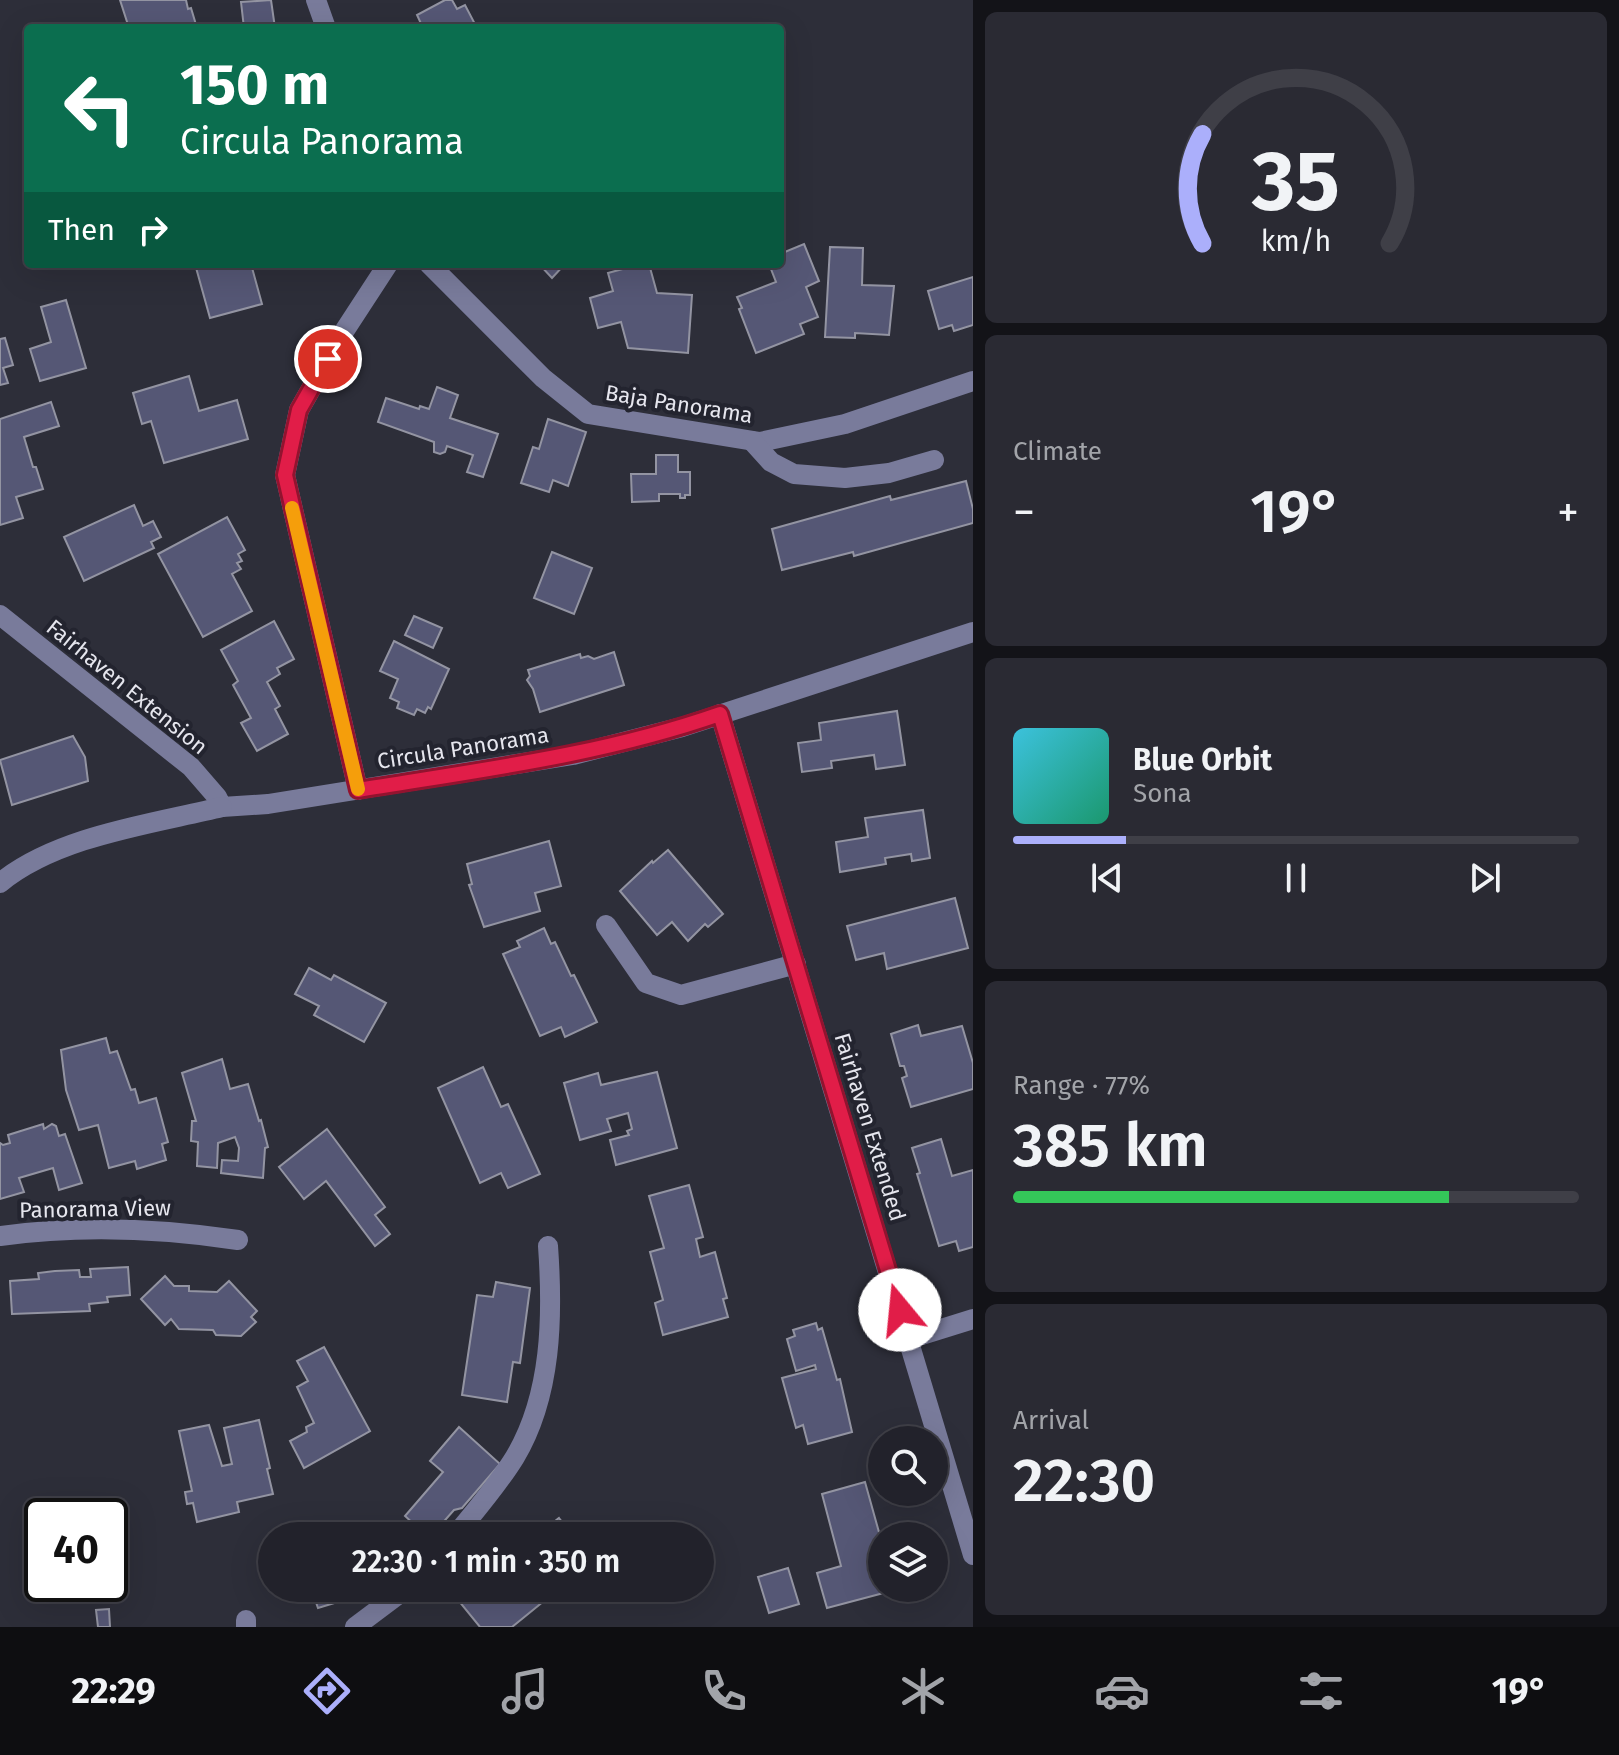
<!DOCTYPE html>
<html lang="en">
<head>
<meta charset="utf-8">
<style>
	body { margin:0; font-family:"Fira Sans",sans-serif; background:#2a2a33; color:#f1f3f6; height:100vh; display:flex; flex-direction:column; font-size:30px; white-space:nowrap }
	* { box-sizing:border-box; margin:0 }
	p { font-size:26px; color:#a2a4a9 }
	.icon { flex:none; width:44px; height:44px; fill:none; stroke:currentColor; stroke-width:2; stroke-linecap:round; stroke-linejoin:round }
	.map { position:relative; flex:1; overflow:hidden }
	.panel { display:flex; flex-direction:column; gap:12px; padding:12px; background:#131318; width:646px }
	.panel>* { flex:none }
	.guide { position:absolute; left:24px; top:24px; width:760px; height:244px; border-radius:8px; box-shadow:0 8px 32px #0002,0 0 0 2px #3f3f47; background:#0b6e4f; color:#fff; overflow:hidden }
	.controls { position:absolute; left:868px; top:1426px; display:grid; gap:16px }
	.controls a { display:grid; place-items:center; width:80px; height:80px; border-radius:50%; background:#22222b; box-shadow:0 8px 32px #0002,0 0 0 2px #3f3f47; font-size:40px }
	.speed { position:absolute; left:24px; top:1498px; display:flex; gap:16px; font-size:40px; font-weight:700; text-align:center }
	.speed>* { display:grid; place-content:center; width:104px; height:104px; border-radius:50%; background:#22222b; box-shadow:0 8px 32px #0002,0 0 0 2px #3f3f47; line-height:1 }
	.speed .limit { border:4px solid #111; border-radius:12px; background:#fff; color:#111 }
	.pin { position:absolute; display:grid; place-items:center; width:68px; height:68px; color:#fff; margin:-34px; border:4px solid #fff; border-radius:50%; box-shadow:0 2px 8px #0007 }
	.me { position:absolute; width:88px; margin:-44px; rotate:343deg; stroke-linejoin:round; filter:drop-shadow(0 0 6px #0008) }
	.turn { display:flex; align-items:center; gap:28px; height:168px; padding:0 24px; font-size:36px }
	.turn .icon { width:104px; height:104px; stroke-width:2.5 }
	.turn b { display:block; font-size:56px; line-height:68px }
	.then { display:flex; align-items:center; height:76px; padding:0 24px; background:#0003; gap:16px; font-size:30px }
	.big { font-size:60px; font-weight:600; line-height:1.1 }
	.panel .card { flex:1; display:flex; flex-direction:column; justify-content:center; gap:12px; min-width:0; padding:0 28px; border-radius:12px; background:#2a2a33 }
	.panel .dial { align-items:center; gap:0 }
	.dial svg { height:208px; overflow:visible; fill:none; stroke:#3f3f47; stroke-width:7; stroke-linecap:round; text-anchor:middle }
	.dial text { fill:#f1f3f6; stroke:none }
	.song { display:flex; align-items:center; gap:24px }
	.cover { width:96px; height:96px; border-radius:12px; background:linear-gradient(135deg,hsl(190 70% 55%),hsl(160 70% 35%)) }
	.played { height:8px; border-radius:4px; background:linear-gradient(90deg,#abaffb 20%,#3f3f47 20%) }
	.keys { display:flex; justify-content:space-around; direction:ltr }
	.heat { display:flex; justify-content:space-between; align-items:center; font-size:44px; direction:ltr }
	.charge { height:12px; border-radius:6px; background:linear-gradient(90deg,#34c759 77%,#3f3f47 0) }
	.trip { position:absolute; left:258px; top:1522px; width:456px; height:80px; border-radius:40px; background:#22222b; box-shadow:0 8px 32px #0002,0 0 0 2px #3f3f47; font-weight:600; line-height:80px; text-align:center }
	.tabs { display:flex; height:128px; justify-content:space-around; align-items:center; background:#0e0e11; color:#a2a4a9 }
	.tabs .icon { width:56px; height:56px }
	.tabs .active { color:#abaffb }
	.tabs b { font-size:36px; color:#f1f3f6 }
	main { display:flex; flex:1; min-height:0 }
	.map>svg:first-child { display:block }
	.building { fill:#555775; stroke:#9394a2; stroke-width:2 }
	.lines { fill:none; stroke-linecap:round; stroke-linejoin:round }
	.minor { stroke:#797b9b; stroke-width:20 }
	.route-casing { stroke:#92132f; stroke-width:20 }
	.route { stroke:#e11d48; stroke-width:14 }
	.slow { stroke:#f59e0b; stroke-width:14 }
	.labels { text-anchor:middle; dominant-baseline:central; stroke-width:8; stroke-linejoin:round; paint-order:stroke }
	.street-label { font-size:22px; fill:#e6e6ee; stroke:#23242f }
</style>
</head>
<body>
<main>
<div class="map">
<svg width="973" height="1627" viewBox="0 0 973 1627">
	<rect width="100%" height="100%" fill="#2d2e39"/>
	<g class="building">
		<path d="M120 0H186L188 9 191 8 197 28H129Z"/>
		<path d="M271 0 275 28H244L241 2Z"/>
		<path d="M445 0H452L457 9 465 5 477 28H423L417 15Z"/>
		<path d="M804 244 819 281 806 287 818 317 800 324 804 334 756 353 739 309 742 308 737 297 776 282 769 264H780V254Z"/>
		<path d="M830 247 863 248 862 285 894 286 889 335 855 333V338L825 337Z"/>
		<path d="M195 264H251L262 304 210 318Z"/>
		<path d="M539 264H565L552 278Z"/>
		<path d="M641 264H649L657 293 692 295 688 353 628 348 621 322 598 328 590 298 613 291 608 273Z"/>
		<path d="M973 277V325L954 331 952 325 939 329 928 291Z"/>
		<path d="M66 300 86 368 40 381 30 349 51 342 41 307Z"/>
		<path d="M5 338 13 365 3 368 8 383 0 385V339Z"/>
		<path d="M189 376 199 411 237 400 248 439 164 463 151 421 142 424 133 393Z"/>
		<path d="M437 387 458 395 450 418 498 434 483 477 467 472 473 455 447 446 445 452 440 454 434 452V442L378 422 386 398 419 409 420 406 429 409Z"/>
		<path d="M51 402 59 426 24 437 33 467H36L43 489 16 497 23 518 0 525V419Z"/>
		<path d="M548 419 586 432 568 486 553 480 549 492 521 483 533 447 539 449Z"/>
		<path d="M656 455H678V472H690V495H685V498H680V494H659V501L632 502 631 474H656Z"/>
		<path d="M966 481 973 509V523L854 556 853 552 782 570 772 529 890 496 891 500Z"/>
		<path d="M134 505 143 526 153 521 161 537 151 542 154 548 84 581 64 537Z"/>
		<path d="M227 517 245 550 238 554 242 561 237 563 241 569 232 574 252 611 203 637 158 554Z"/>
		<path d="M552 552 592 568 574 614 534 598Z"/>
		<path d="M414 616 442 628 433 648 405 635Z"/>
		<path d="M274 621 294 659 277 668 280 674 267 682 280 706 275 709 288 734 257 751 241 723 251 718 233 685 238 681 221 650Z"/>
		<path d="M394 641 449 669 431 709 428 707 425 713 417 709 414 715 397 708 399 702 390 698 398 679 380 671Z"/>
		<path d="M614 652 624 685 540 712 533 689 527 680 530 676 528 670 580 654 581 658 588 656 594 659Z"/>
		<path d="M897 711 905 765 876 769 874 755 831 761 832 768 802 772 798 743 821 740 819 723Z"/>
		<path d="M73 736 85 757 88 781 12 805 0 760Z"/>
		<path d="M923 810 930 858 912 861 911 854 885 858 886 864 840 872 836 842 868 837 865 818Z"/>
		<path d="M549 841 561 886 535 893 540 911 484 927 469 885 472 884 467 864Z"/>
		<path d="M668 850 723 914 708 927 705 924 688 941 672 922 657 935 620 891 652 861 653 863Z"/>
		<path d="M955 898 968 948 887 969 884 953 856 960 847 926Z"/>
		<path d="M544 928 551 944 555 942 571 976 574 975 597 1022 565 1037 561 1027 540 1036 503 954 520 947 517 941Z"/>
		<path d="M309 968 331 980 334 975 386 1003 364 1042 314 1015 319 1006 295 994Z"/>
		<path d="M918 1025 921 1036 962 1026 973 1063V1089L911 1107 902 1078 907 1076 904 1066H900L891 1034Z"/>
		<path d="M106 1038 110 1053 117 1051 131 1090 135 1089 139 1103 156 1098 168 1142 162 1144 166 1160 137 1169 135 1161 109 1168 98 1125 79 1130 66 1090 61 1050Z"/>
		<path d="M222 1059 230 1089 248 1084 259 1121 261 1120 268 1147 265 1148 263 1178 221 1173 222 1160 238 1161 239 1148 235 1137 218 1143 217 1168 197 1166 198 1142 191 1141 192 1121H196L182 1073Z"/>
		<path d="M483 1067 501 1107 508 1104 540 1174 508 1188 501 1173 480 1183 438 1088Z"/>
		<path d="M657 1072 677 1148 616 1165 610 1140 629 1135 627 1131 632 1129 628 1113 607 1119 611 1131 580 1140 564 1083 598 1073 601 1085Z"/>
		<path d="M43 1124 44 1129 52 1124 56 1126 59 1136 65 1134 82 1183 59 1190 53 1168 19 1178 24 1192 0 1199V1143L3 1145 10 1143 8 1135Z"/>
		<path d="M327 1129 385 1207 375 1215 390 1234 375 1246 326 1181 304 1199 279 1167Z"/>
		<path d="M941 1139 952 1176 973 1170V1247L959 1251 956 1241 939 1246 917 1174 920 1173 912 1148Z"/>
		<path d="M689 1185 703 1237 696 1239 700 1257 715 1252 727 1298 723 1299 728 1317 663 1335 655 1303 663 1300 650 1252 664 1248 649 1196Z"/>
		<path d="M128 1267 130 1295 107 1297 108 1302 89 1304 90 1311 12 1314 10 1281 39 1279 38 1273 55 1271 79 1270 80 1277H91L90 1269Z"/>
		<path d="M165 1276 174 1286H189V1291L217 1292 229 1281 257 1311 251 1317 256 1322 241 1336 216 1335 213 1330 179 1329 171 1319 165 1325 141 1299Z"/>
		<path d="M496 1282 530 1288 520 1363 513 1362 507 1402 462 1395 477 1295 493 1297Z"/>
		<path d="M816 1323 818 1330 822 1328 837 1380 840 1379 852 1432 808 1444 803 1425 796 1428 782 1378 816 1369 815 1365 796 1371 787 1339 795 1336 793 1330Z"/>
		<path d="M324 1347 370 1431 304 1468 290 1441 307 1432 306 1427 314 1423 297 1387 308 1381 297 1361Z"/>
		<path d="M259 1420 270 1468 267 1469 273 1494 237 1502 239 1512 197 1522 193 1503 187 1504 185 1492 192 1491 179 1431 209 1425 222 1466 232 1464 224 1428Z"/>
		<path d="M459 1427 500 1464 462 1508 454 1510 431 1536H427L405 1516 443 1472 430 1461Z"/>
		<path d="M865 1482 882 1543V1588L895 1590 827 1608 817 1573 841 1566 822 1494Z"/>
		<path d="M559 1518 573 1536H536Z"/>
		<path d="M788 1568 799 1604 769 1613 758 1577Z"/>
		<path d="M311 1588H373L374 1591 318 1608Z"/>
		<path d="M473 1588H560L512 1627H480L458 1600Z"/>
		<path d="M109 1609 110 1627H98L96 1610Z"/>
	</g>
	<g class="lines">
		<g class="minor">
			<path d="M316 0 326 28"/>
			<path d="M429 264 543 378 588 414 760 442 845 424 973 381"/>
			<path d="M752 441 771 462 794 474 845 478 889 473 934 460"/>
			<path d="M0 615 191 767 217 797 222 807 268 804 573 755 682 727 973 632"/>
			<path d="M720 714 973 1555"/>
			<path d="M358 790 285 475 299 410 343 333 388 264"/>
			<path d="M0 883C57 836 152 824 222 807"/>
			<path d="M606 925 646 983 681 995 796 964"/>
			<path d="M0 1236C79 1225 159 1228 238 1240"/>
			<path d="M909 1339 973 1319"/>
			<path d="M455 1536C475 1511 498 1485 515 1457 552 1395 553 1316 548 1246"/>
			<path d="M246 1627V1620"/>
			<path d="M355 1627 407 1588"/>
		</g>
	</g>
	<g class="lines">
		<g class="route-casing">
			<path id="route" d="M328 359 299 410 285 475 358 790C480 770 603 755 720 714L900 1310"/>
		</g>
		<use href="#route" class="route"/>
		<path class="slow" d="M292 508 358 789"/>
	</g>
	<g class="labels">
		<g class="street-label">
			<text transform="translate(679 404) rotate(9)">Baja Panorama</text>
			<text transform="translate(127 687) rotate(39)">Fairhaven Extension</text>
			<text transform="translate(463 748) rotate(-9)">Circula Panorama</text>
			<text transform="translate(870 1127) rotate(73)">Fairhaven Extended</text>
			<text transform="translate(95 1209) rotate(-1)">Panorama View</text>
		</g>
	</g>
</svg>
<div class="controls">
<a><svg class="icon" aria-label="search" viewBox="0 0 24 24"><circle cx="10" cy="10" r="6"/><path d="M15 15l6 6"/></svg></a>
<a><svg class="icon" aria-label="layers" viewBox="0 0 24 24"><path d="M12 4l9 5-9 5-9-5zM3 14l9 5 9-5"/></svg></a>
</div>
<div class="speed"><div class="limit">40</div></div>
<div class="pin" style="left:328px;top:359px;background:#d93025"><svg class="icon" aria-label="arrive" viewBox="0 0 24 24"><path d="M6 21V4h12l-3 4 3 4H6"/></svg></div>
<svg class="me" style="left:900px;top:1310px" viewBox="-20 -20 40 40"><circle r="19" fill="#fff"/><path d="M0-13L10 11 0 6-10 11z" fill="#e11d48"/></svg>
<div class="trip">22:30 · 1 min · 350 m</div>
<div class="guide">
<div class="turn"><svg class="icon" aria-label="left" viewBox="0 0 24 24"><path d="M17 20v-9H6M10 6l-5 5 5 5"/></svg><div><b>150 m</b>Circula Panorama</div></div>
<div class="then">Then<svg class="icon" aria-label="right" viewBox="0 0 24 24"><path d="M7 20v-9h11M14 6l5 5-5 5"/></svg></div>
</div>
</div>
<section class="panel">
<div class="card dial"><svg viewBox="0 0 100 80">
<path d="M14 69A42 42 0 1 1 86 69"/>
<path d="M14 69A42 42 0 0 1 14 27" stroke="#abaffb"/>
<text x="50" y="56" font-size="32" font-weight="700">35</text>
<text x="50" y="72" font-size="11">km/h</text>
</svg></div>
<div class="card"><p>Climate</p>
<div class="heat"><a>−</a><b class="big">19°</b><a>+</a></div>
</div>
<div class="card">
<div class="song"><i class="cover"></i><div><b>Blue Orbit</b><p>Sona</p></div></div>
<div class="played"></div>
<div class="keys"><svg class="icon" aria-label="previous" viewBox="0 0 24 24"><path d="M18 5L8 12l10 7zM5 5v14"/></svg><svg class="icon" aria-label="pause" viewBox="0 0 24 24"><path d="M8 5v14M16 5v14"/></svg><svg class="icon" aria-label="next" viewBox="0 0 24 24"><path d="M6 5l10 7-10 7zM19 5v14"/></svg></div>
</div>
<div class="card"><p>Range · 77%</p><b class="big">385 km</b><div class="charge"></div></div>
<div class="card"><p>Arrival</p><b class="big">22:30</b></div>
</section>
</main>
<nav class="tabs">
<b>22:29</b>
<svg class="icon active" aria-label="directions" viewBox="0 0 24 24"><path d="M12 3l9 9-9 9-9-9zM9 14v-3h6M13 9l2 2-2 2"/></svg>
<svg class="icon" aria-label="music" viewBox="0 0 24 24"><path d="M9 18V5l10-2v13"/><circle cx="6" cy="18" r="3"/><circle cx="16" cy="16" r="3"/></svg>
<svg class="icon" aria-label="phone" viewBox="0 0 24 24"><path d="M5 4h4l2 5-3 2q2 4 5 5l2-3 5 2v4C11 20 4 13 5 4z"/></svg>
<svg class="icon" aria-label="climate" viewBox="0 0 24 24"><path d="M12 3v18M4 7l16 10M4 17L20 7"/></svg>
<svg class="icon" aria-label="car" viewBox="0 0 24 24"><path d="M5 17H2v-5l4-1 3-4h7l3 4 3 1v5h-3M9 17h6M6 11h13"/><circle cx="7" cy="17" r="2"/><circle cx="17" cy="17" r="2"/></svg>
<svg class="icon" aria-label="filters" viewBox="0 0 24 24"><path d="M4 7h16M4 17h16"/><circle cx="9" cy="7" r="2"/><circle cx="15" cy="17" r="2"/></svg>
<b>19°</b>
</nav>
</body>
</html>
